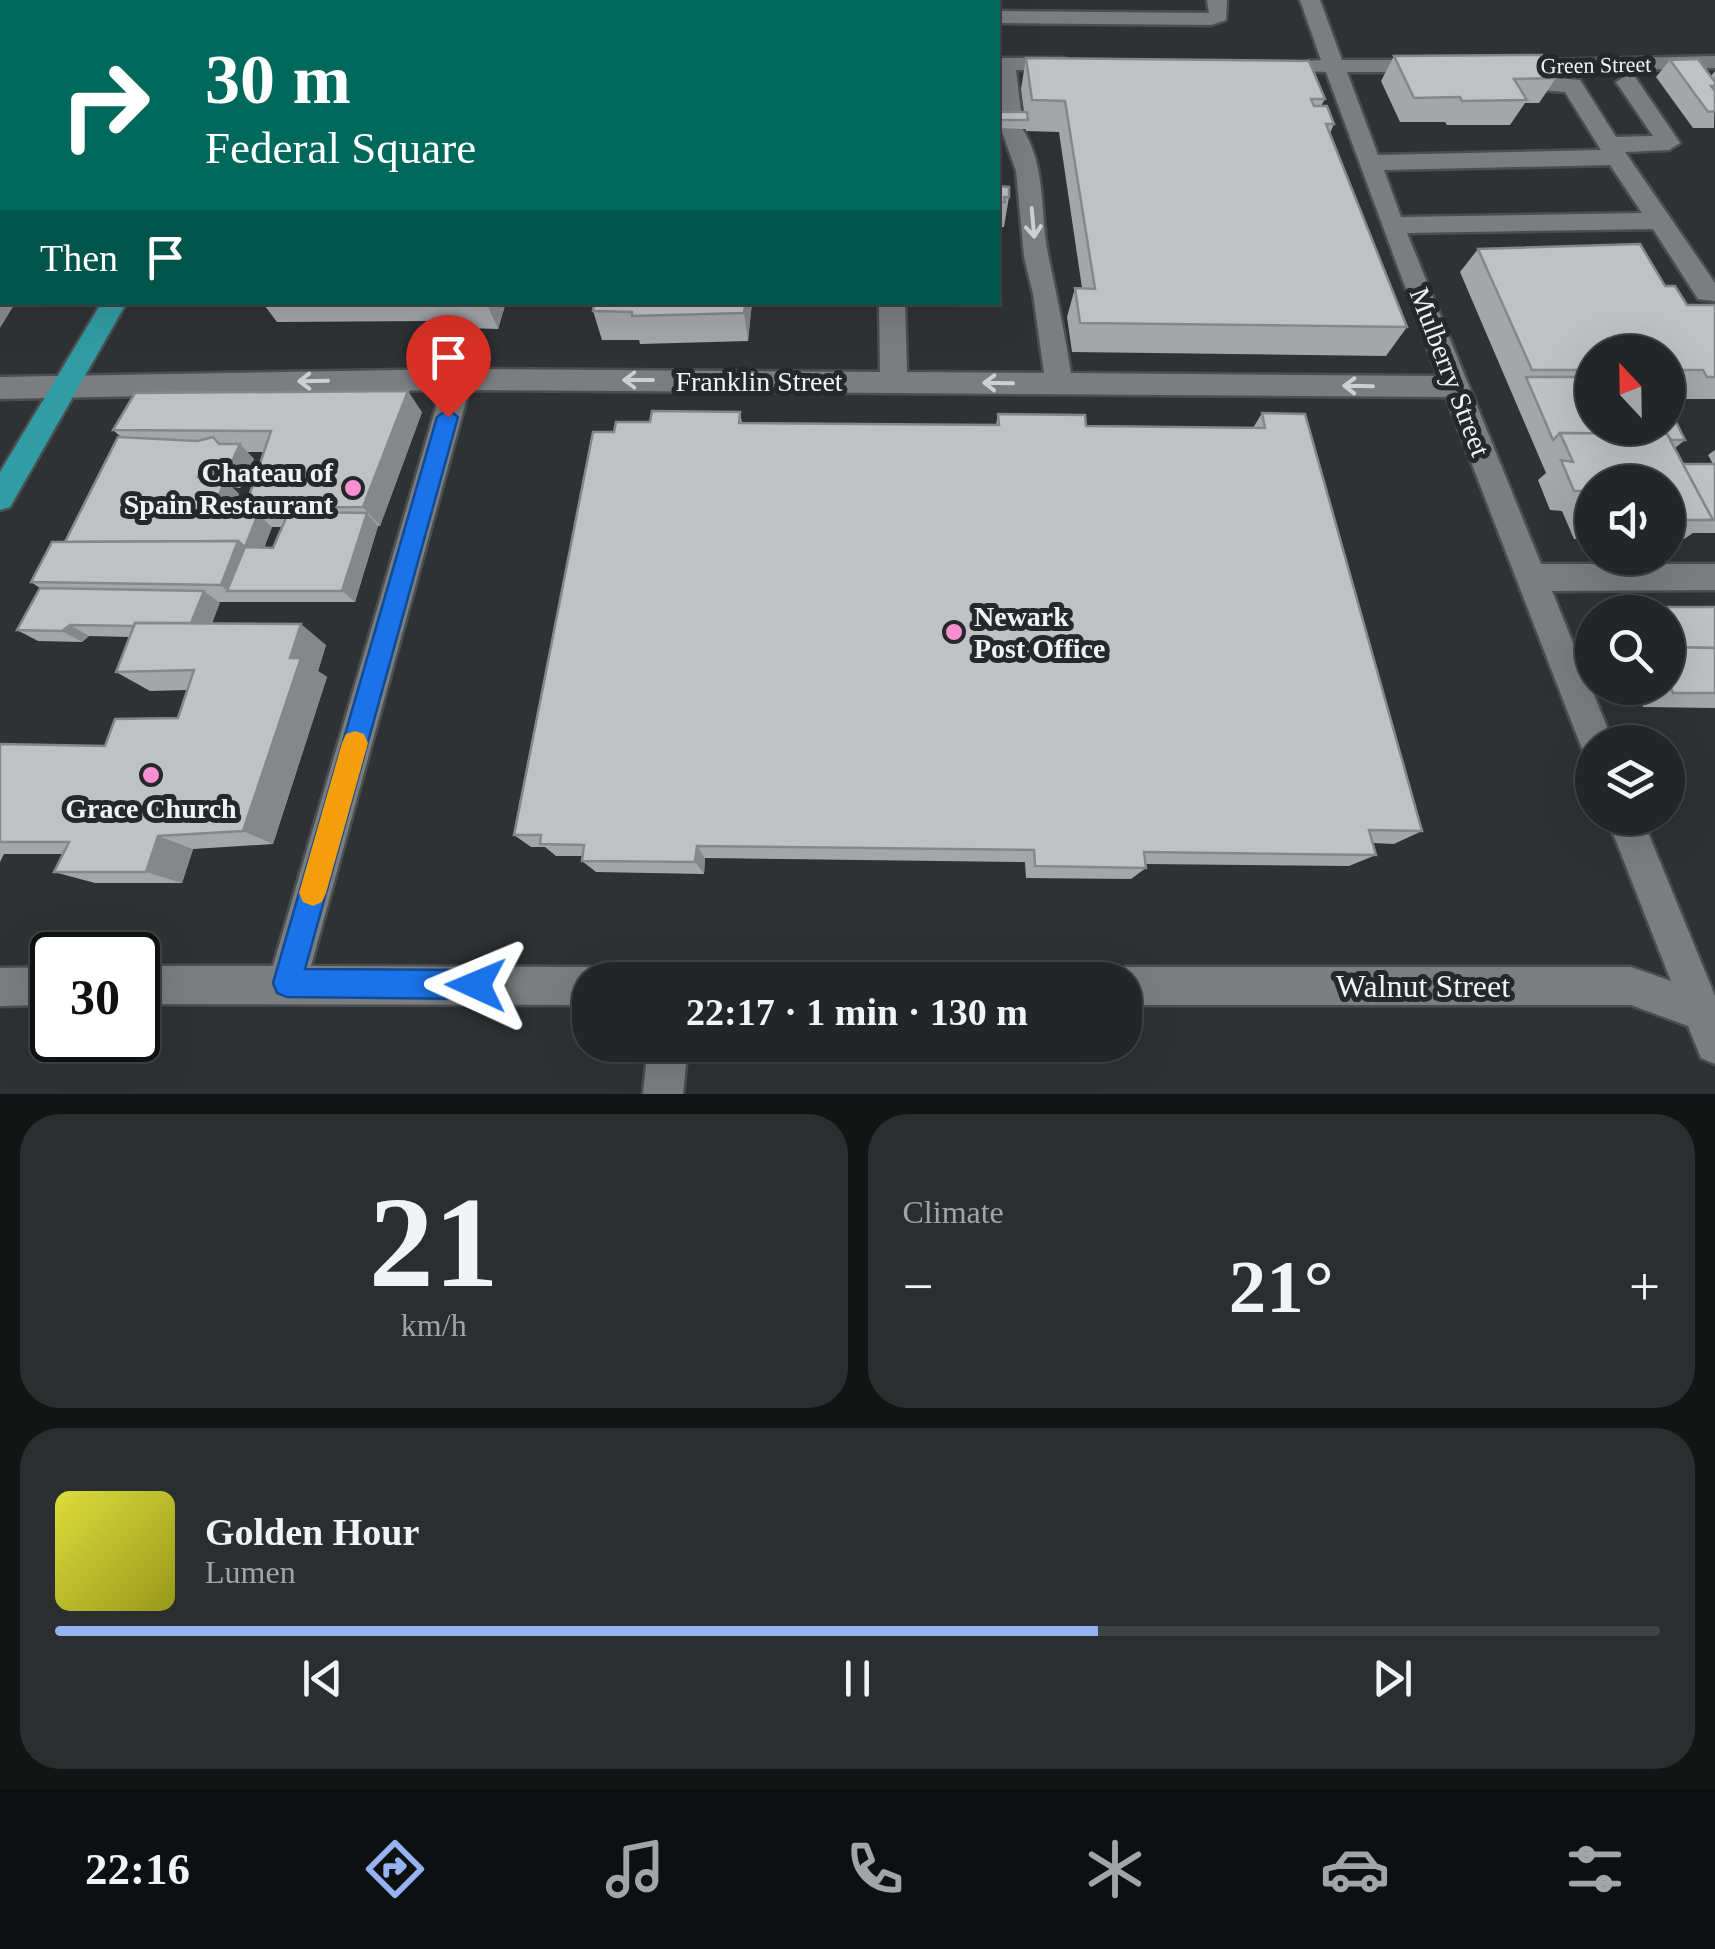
<!DOCTYPE html>
<html lang="en">
<head>
<meta charset="utf-8">
<style>
	body { margin:0; font-family:"Times New Roman",serif; background:#2a2e2f; color:#f1f3f6; height:100vh; display:flex; flex-direction:column; font-size:38px; white-space:nowrap }
	* { box-sizing:border-box; margin:0 }
	p { font-size:32px; color:#a2a5a7 }
	.icon { flex:none; width:55px; height:55px; fill:none; stroke:currentColor; stroke-width:2; stroke-linecap:round; stroke-linejoin:round }
	.map { position:relative; height:1094px; overflow:hidden }
	.details { display:flex; flex-direction:column; gap:20px; padding:20px; background:#131515; flex:1 }
	.details>* { flex:none }
	.banner { position:absolute; left:0px; top:0px; width:1000px; height:305px; box-shadow:0 10px 40px #0002,0 0 0 2px #3f4344; background:#00695c; color:#fff; overflow:hidden }
	.needle { width:65px; rotate:338deg }
	.controls { position:absolute; left:1575px; top:335px; display:grid; gap:20px }
	.controls a { display:grid; place-items:center; width:110px; height:110px; border-radius:50%; background:#222627; box-shadow:0 10px 40px #0002,0 0 0 2px #3f4344; font-size:50px }
	.speed { position:absolute; left:30px; top:932px; display:flex; gap:20px; font-size:50px; font-weight:700; text-align:center }
	.speed>* { display:grid; place-content:center; width:130px; height:130px; border-radius:50%; background:#222627; box-shadow:0 10px 40px #0002,0 0 0 2px #3f4344; line-height:1 }
	.speed .limit { border:5px solid #111; border-radius:15px; background:#fff; color:#111 }
	.pin { position:absolute; display:grid; place-items:center; width:85px; height:85px; color:#fff; margin:-102px -42px; border-radius:50% 50% 50% 0; rotate:-45deg; box-shadow:0 0 10px #0007 }
	.pin .icon { rotate:45deg }
	.me { position:absolute; width:110px; margin:-55px; rotate:271deg; stroke-linejoin:round; filter:drop-shadow(0 0 8px #0008) }
	.turn { display:flex; align-items:center; gap:35px; height:210px; padding:0 40px; font-size:45px }
	.turn .icon { width:130px; height:130px; stroke-width:2.5 }
	.turn b { display:block; font-size:70px; line-height:85px }
	.then { display:flex; align-items:center; height:95px; padding:0 40px; background:#0003; gap:20px; font-size:38px }
	.big { font-size:75px; font-weight:600; line-height:1.1 }
	.details .tile { flex:1; display:flex; flex-direction:column; justify-content:center; gap:15px; min-width:0; padding:0 35px; border-radius:40px; background:#2a2e2f }
	.details .dial { align-items:center; gap:0 }
	.dial b { font-size:130px; line-height:1 }
	.song { display:flex; align-items:center; gap:30px }
	.cover { width:120px; height:120px; border-radius:15px; background:linear-gradient(135deg,hsl(60 70% 55%),hsl(60 70% 35%)) }
	.played { height:10px; border-radius:5px; background:linear-gradient(90deg,#95b2f1 65%,#3f4344 65%) }
	.keys { display:flex; justify-content:space-around; direction:ltr }
	.heat { display:flex; justify-content:space-between; align-items:center; font-size:55px; direction:ltr }
	.details .tiles { flex:1; display:grid; gap:20px; grid-template-columns:1fr 1fr }
	.tile:last-child { grid-column:span 2 }
	.trip { position:absolute; left:572px; top:962px; width:570px; height:100px; border-radius:40px; background:#222627; box-shadow:0 10px 40px #0002,0 0 0 2px #3f4344; font-weight:600; line-height:100px; text-align:center }
	.menu { display:flex; height:160px; justify-content:space-around; align-items:center; background:#0e0f10; color:#a2a5a7 }
	.menu .icon { width:70px; height:70px }
	.menu .active { color:#95b2f1 }
	.menu b { font-size:45px; color:#f1f3f6 }
	.map>svg:first-child { display:block }
	.lines { fill:none; stroke-linecap:round; stroke-linejoin:round }
	.minor-casing { stroke:#4b4e4f; stroke-width:5 }
	.major-casing { stroke:#4b4e4f; stroke-width:5 }
	.minor { fill:#7a7e80; fill-rule:evenodd }
	.major { fill:#319ca3; fill-rule:evenodd }
	.wall { fill:#a3a7a9; fill-rule:evenodd }
	.shaded-wall { fill:#85888a }
	.building { fill:#bec2c5; stroke:#85888a; stroke-width:2.5 }
	.oneway { stroke:#cdd0d1 }
	.route { fill:#1a73e8; stroke:#114b97; stroke-width:2.5 }
	.slow { fill:#f59e0b }
	.poi-dot { fill:#f690d0; stroke:#25282a; stroke-width:4 }
	.labels { text-anchor:middle; dominant-baseline:central; stroke-width:10; stroke-linejoin:round; paint-order:stroke }
	.far-street-label { font-size:22px; fill:#f0f3f4; stroke:#25282a }
	.street-label { font-size:28px; fill:#f0f3f4; stroke:#25282a }
	.poi-label { font-size:28px; font-weight:bold; fill:#f0f3f4; stroke:#25282a; text-anchor:end }
	.near-street-label { font-size:32px; fill:#f0f3f4; stroke:#25282a }
</style>
</head>
<body>
<div class="map">
<svg width="1715" height="1094" viewBox="0 0 1715 1094">
	<rect width="100%" height="100%" fill="#2e3234"/>
	<g class="lines">
		<g class="minor-casing">
			<g id="minor">
				<path d="M1207 0H1227L1226 20 1211 25 998 23V11L1209 13Z"/>
				<path d="M1300 0H1320L1342 60H1429L1440 66 1429 72H1347L1378 155 1601 150 1565 92 1541 90 1532 72 1503 71 1499 66 1503 61 1715 56V68L1552 72 1556 78 1580 80 1616 137 1653 136 1616 82 1627 75 1635 77 1680 143 1669 150 1625 152 1715 283V301L1698 299 1653 229 1407 233 1541 564H1715V590L1552 591 1613 742H1592V757L1584 754 1446 397 469 390 311 966 590 967 603 973 607 980H590V1005L138 1004V966H273L441 390 0 399V377L458 369 880 372 879 302H905L907 372 1044 373 1033 294 1024 257 1016 171 1001 129 1004 124 998 94V58H1064L1075 64 1064 70H1016L1022 119 1019 124C1048 163 1039 214 1049 259 1057 297 1065 335 1071 373L1438 376 1326 72 1308 71 1304 66 1308 61 1321 60ZM1610 165 1642 213 1401 217 1384 170Z"/>
				<path d="M1607 818H1642L1715 996V1064L1701 1058 1688 1026 1631 1005H1125V980H1108L1112 973 1125 967H1631L1671 981Z"/>
				<path d="M52 967V1005L0 1006V968Z"/>
				<path d="M648 1045H688L683 1094H643Z"/>
			</g>
		</g>
		<g class="major-casing">
			<path id="major" d="M102 302H127L10 507 0 510V472Z"/>
		</g>
		<use href="#minor" class="minor"/>
		<use href="#major" class="major"/>
	</g>
	<g class="wall">
		<path d="M0 1 2 2V99H0Z"/>
		<path d="M1394 56 1556 78 1539 103H1525L1510 125H1447L1445 122H1400L1381 81Z"/>
		<path d="M1026 58 1325 99 1321 106 1334 124 1330 133 1407 327 1386 356 1072 352 1067 317 1075 288H1082L1059 132 1026 131V129L998 128V112H1024L1021 89Z"/>
		<path d="M1670 60 1711 76 1715 71 1714 128H1693L1656 77Z"/>
		<path d="M998 186 1009 197 1004 227H1001L1000 232H998Z"/>
		<path d="M1478 249 1665 286 1687 305H1715V399H1681L1677 392H1668V352H1592V428L1685 440 1675 448 1683 464H1713L1708 455 1715 450V533H1693L1684 539H1668V482H1592V539H1574L1562 511 1550 510 1538 480 1546 473 1460 272Z"/>
		<path d="M262 302H506L498 329 431 327 428 321 277 322Z"/>
		<path d="M594 302H752L748 341 640 344 639 340H602L593 311Z"/>
		<path d="M422 412 380 526H378L355 602H219L212 624 326 645 318 671 327 677 273 844 193 849 182 883H95L54 872 63 854H4L0 862V744L105 746 178 718 187 690 150 691 116 672 130 637 89 636 82 642 38 641 17 630 40 588 31 582 65 542 121 437 113 430ZM247 452H264L245 508 251 514 231 513 239 494 232 487 240 488 254 459ZM272 527H282L273 548H264Z"/>
		<path d="M740 412 742 423 996 425 998 414 1086 426 1253 428 1262 413 1422 831 1394 844 1373 843 1376 855 1349 866 1145 864 1146 868 1131 879 1026 878 1025 862 705 858 704 874 596 872 582 861V856H556L545 847H531L514 835 614 432 650 422Z"/>
		<path d="M1627 607H1715V708L1643 707 1635 688H1668V612H1619Z"/>
	</g>
	<g class="shaded-wall">
		<path d="M2 225V302H16L0 328V228Z"/>
		<path d="M486 302H506L498 329Z"/>
		<path d="M745 302H752L748 341 744 313Z"/>
		<path d="M408 391 422 412 380 526 363 507Z"/>
		<path d="M240 444 254 459 240 488 226 474Z"/>
		<path d="M225 481 239 494 226 526 211 513Z"/>
		<path d="M367 513 378 526 355 602 342 591Z"/>
		<path d="M258 514 272 527 247 591H227L221 585 238 541Z"/>
		<path d="M204 591 220 603 206 638 190 627Z"/>
		<path d="M301 624 326 645 318 671 327 677 273 844 243 831 290 658Z"/>
		<path d="M70 625 89 636 82 642 62 631Z"/>
		<path d="M158 836 193 849 182 883 146 872Z"/>
		<path d="M697 846 705 858 704 874 695 862Z"/>
	</g>
	<g class="building">
		<path d="M344 0H529L528 2H343Z"/>
		<path d="M534 0H616V2H533Z"/>
		<path d="M628 0H652L651 2H628Z"/>
		<path d="M0 1 90 2H2V27H0Z"/>
		<path d="M2 39V75H0V42Z"/>
		<path d="M1542 55 1556 78 1514 79 1527 100 1462 101 1460 97 1414 98 1394 56Z"/>
		<path d="M1026 58 1309 61 1325 99H1311L1314 106H1327L1334 124H1326L1407 327 1080 323 1075 288 1095 289 1065 101 1032 100Z"/>
		<path d="M1698 59 1715 82V86H1711L1715 91V111L1708 112 1670 60Z"/>
		<path d="M2 107V225L0 228V110Z"/>
		<path d="M998 112H1027L1028 120H998Z"/>
		<path d="M998 186 1009 187V197H1004L1005 202H998Z"/>
		<path d="M1640 244 1665 286H1675L1687 305H1715V377H1707L1703 370H1668V352H1592V370H1532L1478 249Z"/>
		<path d="M594 302H745L744 313 632 316V312L593 311Z"/>
		<path d="M1526 377H1592V428H1668V410H1670L1685 440H1671L1667 434 1560 433 1553 440Z"/>
		<path d="M408 391 363 507 245 508 271 431 113 430 135 393Z"/>
		<path d="M652 411 740 412 739 423 999 425 998 414 1085 415 1086 426 1265 428 1262 413 1305 414 1422 831 1369 830 1376 855 1144 852 1146 868 1035 866 1034 850 697 846 695 862 582 861 584 845 540 844 541 835H514L593 432H614L616 422H650Z"/>
		<path d="M1560 433 1667 434 1713 520H1668V482H1592V505L1586 491H1574L1561 460 1573 462Z"/>
		<path d="M118 437 198 441 213 437 219 444H240L226 474 200 472 198 477 225 481 211 513 258 514 245 547 238 541 65 542Z"/>
		<path d="M1683 464H1715V520H1702H1713Z"/>
		<path d="M303 512 367 513 342 591H227L245 547 273 548 286 518Z"/>
		<path d="M238 541 221 585 31 582 52 542Z"/>
		<path d="M40 588 204 591 191 623H135L134 626 70 625 62 631 17 630Z"/>
		<path d="M1627 607H1715V648L1668 647V612H1629Z"/>
		<path d="M135 623 301 624 290 658H301L243 831 158 836 146 872H54L69 842H0V744L105 746 115 719 178 718 194 670 116 672Z"/>
		<path d="M1668 647 1715 648V693H1673L1668 680Z"/>
	</g>
	<defs><path id="oneway-shaft" d="M-6 0H5M1.5-3L5.5 0L1.5 3" fill="none" stroke-width="1.6" stroke-linecap="round" stroke-linejoin="round" transform="scale(2.5)"/></defs>
	<g class="oneway">
		<use href="#oneway-shaft" transform="translate(1033 223) rotate(85)"/>
		<use href="#oneway-shaft" transform="translate(638 380) rotate(-180)"/>
		<use href="#oneway-shaft" transform="translate(313 381) rotate(179)"/>
		<use href="#oneway-shaft" transform="translate(998 383) rotate(-179)"/>
		<use href="#oneway-shaft" transform="translate(1358 386) rotate(-179)"/>
	</g>
	<path class="route" d="M448 409 458 417 305 969 476 970 487 975 491 985 487 995 476 999 287 997 277 993 273 983 437 417Z"/>
	<path class="slow" d="M355 731 364 734 368 743 326 893 322 902 313 906 303 902 299 893 342 743 346 734Z"/>
	<g class="poi-dot">
		<circle cx="353" cy="488" r="10"/>
		<circle cx="954" cy="632" r="10"/>
		<circle cx="151" cy="775" r="10"/>
	</g>
	<g class="labels">
		<g class="far-street-label">
			<text transform="translate(1596 65) rotate(-1)">Green Street</text>
		</g>
		<g class="street-label">
			<text transform="translate(1450 372) rotate(69)">Mulberry Street</text>
			<text x="759" y="381">Franklin Street</text>
		</g>
		<g class="poi-label">
			<text x="333" y="472">Chateau of<tspan x="333" dy="32">Spain Restaurant</tspan></text>
			<text x="974" y="616" text-anchor="start">Newark<tspan x="974" dy="32">Post Office</tspan></text>
			<text x="151" y="808" text-anchor="middle">Grace Church</text>
		</g>
		<g class="near-street-label">
			<text x="1423" y="986">Walnut Street</text>
		</g>
	</g>
</svg>
<div class="controls">
<a><svg class="needle" viewBox="-14 -14 28 28"><path d="M0-13l5 13h-10z" fill="#e53935"/><path d="M0 13l5-13h-10z" fill="#a2a5a7"/></svg></a>
<a><svg class="icon" aria-label="sound" viewBox="0 0 24 24"><path d="M4 9h4l5-4v14l-5-4H4zM17 9q2 3 0 6"/></svg></a>
<a><svg class="icon" aria-label="search" viewBox="0 0 24 24"><circle cx="10" cy="10" r="6"/><path d="M15 15l6 6"/></svg></a>
<a><svg class="icon" aria-label="layers" viewBox="0 0 24 24"><path d="M12 4l9 5-9 5-9-5zM3 14l9 5 9-5"/></svg></a>
</div>
<div class="speed"><div class="limit">30</div></div>
<div class="pin" style="left:448px;top:417px;background:#d93025"><svg class="icon" aria-label="arrive" viewBox="0 0 24 24"><path d="M6 21V4h12l-3 4 3 4H6"/></svg></div>
<svg class="me" style="left:476px;top:985px" viewBox="-20 -20 40 40"><path d="M0-17L14 15 0 8-14 15z" fill="#1a73e8" stroke="#fff" stroke-width="4"/></svg>
<div class="trip">22:17 · 1 min · 130 m</div>
<div class="banner">
<div class="turn"><svg class="icon" aria-label="right" viewBox="0 0 24 24"><path d="M7 20v-9h11M14 6l5 5-5 5"/></svg><div><b>30 m</b>Federal Square</div></div>
<div class="then">Then<svg class="icon" aria-label="arrive" viewBox="0 0 24 24"><path d="M6 21V4h12l-3 4 3 4H6"/></svg></div>
</div>
</div>
<section class="details">
<div class="tiles">
<div class="tile dial"><b>21</b><p>km/h</p></div>
<div class="tile"><p>Climate</p>
<div class="heat"><a>−</a><b class="big">21°</b><a>+</a></div>
</div>
<div class="tile">
<div class="song"><i class="cover"></i><div><b>Golden Hour</b><p>Lumen</p></div></div>
<div class="played"></div>
<div class="keys"><svg class="icon" aria-label="previous" viewBox="0 0 24 24"><path d="M18 5L8 12l10 7zM5 5v14"/></svg><svg class="icon" aria-label="pause" viewBox="0 0 24 24"><path d="M8 5v14M16 5v14"/></svg><svg class="icon" aria-label="next" viewBox="0 0 24 24"><path d="M6 5l10 7-10 7zM19 5v14"/></svg></div>
</div>
</div>
</section>
<nav class="menu">
<b>22:16</b>
<svg class="icon active" aria-label="directions" viewBox="0 0 24 24"><path d="M12 3l9 9-9 9-9-9zM9 14v-3h6M13 9l2 2-2 2"/></svg>
<svg class="icon" aria-label="music" viewBox="0 0 24 24"><path d="M9 18V5l10-2v13"/><circle cx="6" cy="18" r="3"/><circle cx="16" cy="16" r="3"/></svg>
<svg class="icon" aria-label="phone" viewBox="0 0 24 24"><path d="M5 4h4l2 5-3 2q2 4 5 5l2-3 5 2v4C11 20 4 13 5 4z"/></svg>
<svg class="icon" aria-label="climate" viewBox="0 0 24 24"><path d="M12 3v18M4 7l16 10M4 17L20 7"/></svg>
<svg class="icon" aria-label="car" viewBox="0 0 24 24"><path d="M5 17H2v-5l4-1 3-4h7l3 4 3 1v5h-3M9 17h6M6 11h13"/><circle cx="7" cy="17" r="2"/><circle cx="17" cy="17" r="2"/></svg>
<svg class="icon" aria-label="filters" viewBox="0 0 24 24"><path d="M4 7h16M4 17h16"/><circle cx="9" cy="7" r="2"/><circle cx="15" cy="17" r="2"/></svg>
</nav>
</body>
</html>
